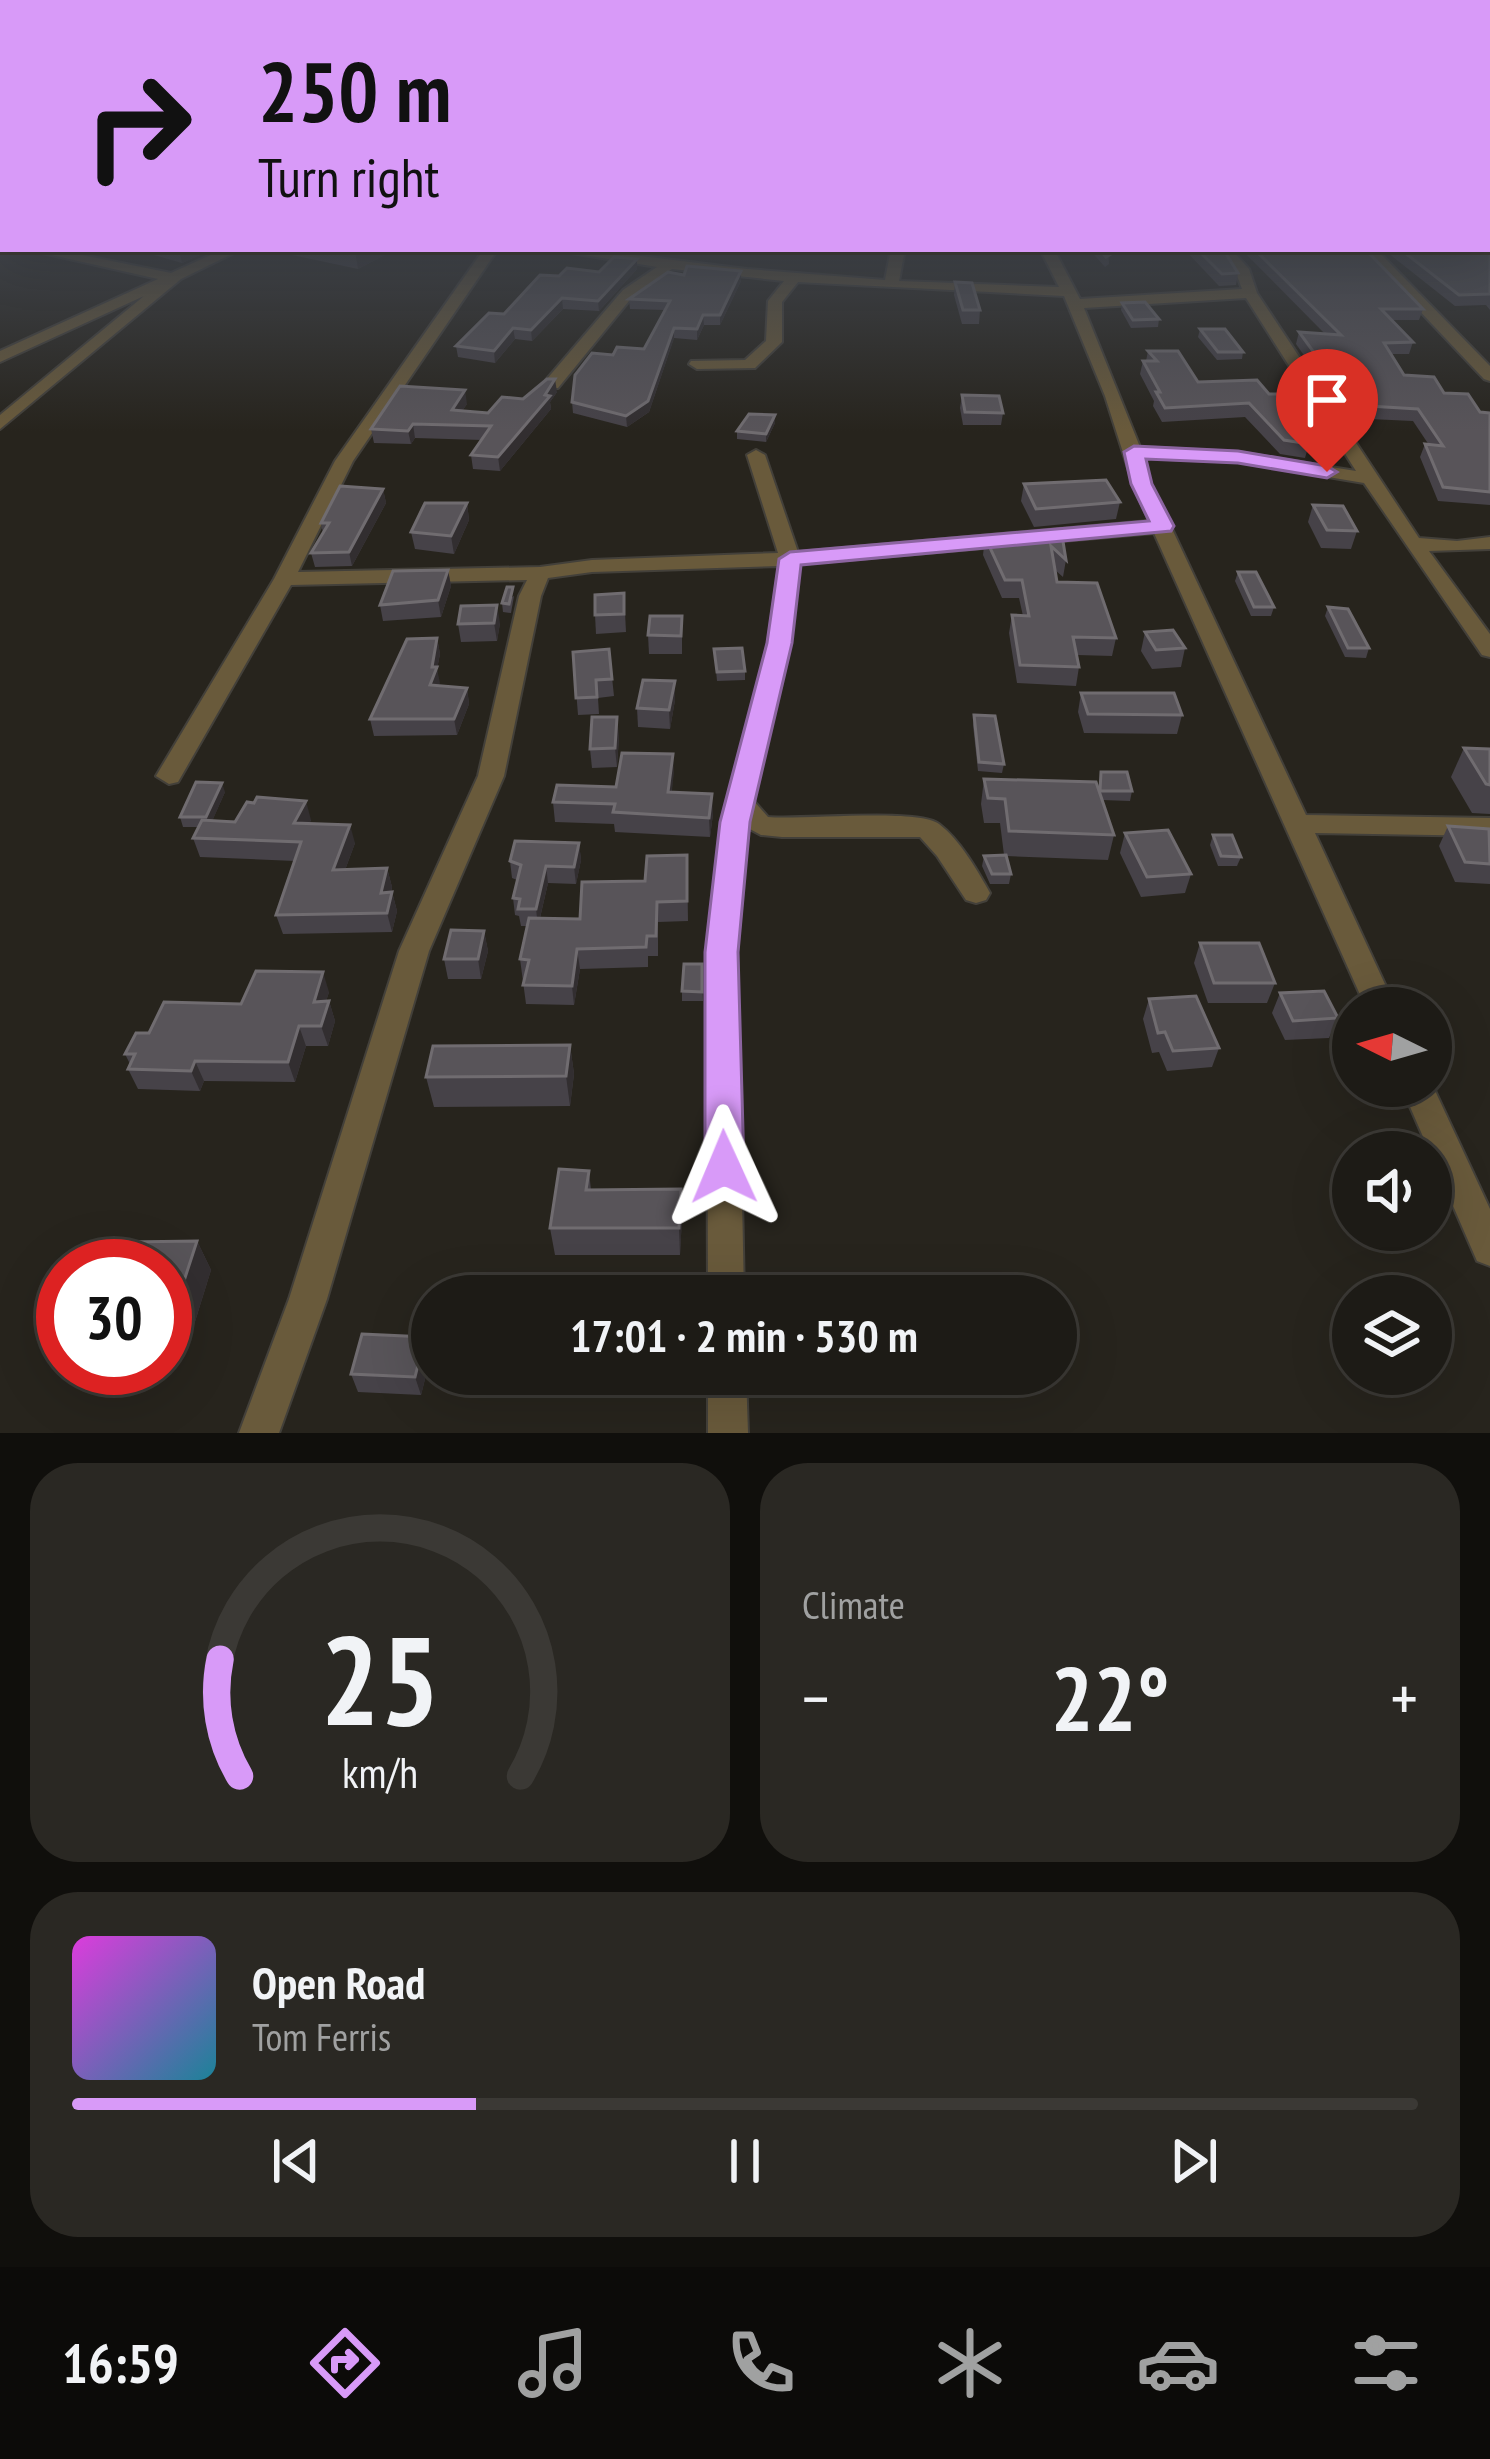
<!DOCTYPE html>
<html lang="en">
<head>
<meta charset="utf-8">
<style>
	body { margin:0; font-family:"PT Sans Narrow",sans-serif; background:#2a2823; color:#f1f3f6; height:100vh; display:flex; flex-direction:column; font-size:45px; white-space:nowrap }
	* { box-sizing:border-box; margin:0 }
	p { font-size:39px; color:#a0a1a1 }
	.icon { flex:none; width:66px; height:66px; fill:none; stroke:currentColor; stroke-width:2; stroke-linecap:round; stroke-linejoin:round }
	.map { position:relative; height:1433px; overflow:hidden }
	.panel { display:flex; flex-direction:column; gap:30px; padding:30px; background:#100f0c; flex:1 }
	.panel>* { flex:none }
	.banner { position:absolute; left:0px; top:0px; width:1491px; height:252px; box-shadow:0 12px 48px #0002,0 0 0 3px #3b3935; background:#d89af8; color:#111; overflow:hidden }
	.needle { width:78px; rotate:275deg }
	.fabs { position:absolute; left:1332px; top:987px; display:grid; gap:24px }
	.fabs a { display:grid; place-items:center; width:120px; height:120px; border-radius:50%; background:#1d1b16; box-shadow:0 12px 48px #0002,0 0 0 3px #3b3935; font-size:60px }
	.speed { position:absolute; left:36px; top:1239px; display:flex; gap:24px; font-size:60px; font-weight:700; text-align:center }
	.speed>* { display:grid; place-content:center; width:156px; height:156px; border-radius:50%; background:#1d1b16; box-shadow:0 12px 48px #0002,0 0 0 3px #3b3935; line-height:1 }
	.speed .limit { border:18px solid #d22; background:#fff; color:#111 }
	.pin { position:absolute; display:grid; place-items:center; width:102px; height:102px; color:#fff; margin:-123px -51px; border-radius:50% 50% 50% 0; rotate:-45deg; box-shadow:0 0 12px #0007 }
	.pin .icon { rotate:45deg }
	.me { position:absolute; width:132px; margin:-66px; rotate:359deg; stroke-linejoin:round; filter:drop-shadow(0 0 9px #0008) }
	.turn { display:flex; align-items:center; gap:42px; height:252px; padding:0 60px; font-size:54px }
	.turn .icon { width:156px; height:156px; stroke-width:2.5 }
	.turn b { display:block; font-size:84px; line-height:102px }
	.big { font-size:90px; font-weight:700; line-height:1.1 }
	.panel .widget { flex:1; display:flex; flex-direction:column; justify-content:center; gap:18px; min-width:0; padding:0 42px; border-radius:48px; background:#2a2823 }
	.panel .dial { align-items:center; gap:0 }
	.dial svg { height:312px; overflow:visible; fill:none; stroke:#3b3935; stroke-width:7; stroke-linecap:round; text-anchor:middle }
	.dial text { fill:#f1f3f6; stroke:none }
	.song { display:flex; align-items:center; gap:36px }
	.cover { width:144px; height:144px; border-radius:18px; background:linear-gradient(135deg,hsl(300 70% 55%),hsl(190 70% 35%)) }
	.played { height:12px; border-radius:6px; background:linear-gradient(90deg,#d89af8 30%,#3b3935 30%) }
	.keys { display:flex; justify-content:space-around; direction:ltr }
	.heat { display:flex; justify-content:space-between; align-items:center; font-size:66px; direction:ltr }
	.panel .tiles { flex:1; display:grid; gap:30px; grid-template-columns:1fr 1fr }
	.widget:last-child { grid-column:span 2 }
	.trip { position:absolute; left:411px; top:1275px; width:666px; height:120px; border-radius:60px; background:#1d1b16; box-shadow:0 12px 48px #0002,0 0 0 3px #3b3935; font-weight:700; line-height:120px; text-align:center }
	.dock { display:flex; height:192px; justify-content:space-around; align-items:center; background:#0c0b09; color:#a0a1a1 }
	.dock .icon { width:84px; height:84px }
	.dock .active { color:#d89af8 }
	.dock b { font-size:54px; color:#f1f3f6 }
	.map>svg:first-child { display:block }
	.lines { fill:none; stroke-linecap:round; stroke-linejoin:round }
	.minor-casing { stroke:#43403a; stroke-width:4 }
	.minor { fill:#695a3b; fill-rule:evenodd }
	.wall { fill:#464248 }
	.shaded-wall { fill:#322e30 }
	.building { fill:#585459; stroke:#706c70; stroke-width:3 }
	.route { fill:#d89af8; stroke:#8c64a1; stroke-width:3 }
</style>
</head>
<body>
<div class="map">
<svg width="1490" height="1433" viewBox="0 0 1490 1433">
	<rect width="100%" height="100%" fill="#27241d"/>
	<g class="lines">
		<g class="minor-casing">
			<g id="minor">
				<path d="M25 249H52L171 273 224 249H242L181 279 0 429V415L144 296 0 362V351L158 279Z"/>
				<path d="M484 249H498L353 461 298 572 540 567 592 560 778 553 747 455 756 450 765 455 798 552 1149 521 1133 484 1105 396 1064 296 798 282 782 302V342L755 368 697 369 689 364 691 361 745 360 766 341 768 301 784 281 672 269 633 296 558 388H546V380L623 290 657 267 547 249H583L747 269 885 280 891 249H905L899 281 1059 287 1040 249H1054L1080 299 1242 289 1235 270 1216 249H1231L1249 269 1257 293 1419 538 1457 541 1490 537V549L1429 551 1490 634V657L1482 655 1364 483 1238 462 1144 458 1151 484 1306 815 1490 818V836L1315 833 1396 1008H1366L1154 533 800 564 790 643 753 800 768 817C802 820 918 808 939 824 960 840 977 870 990 893L986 900 976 903 966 900 937 856 920 837H782L761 835 748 828 737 953 744 1296H708L707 953 722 822 768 643 779 566 592 572 548 578 541 596 504 776 429 951 327 1299 279 1433H239L289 1299 399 951 478 776 519 596 527 580 291 585 178 782 169 784 156 776 274 579 335 461ZM1246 298 1356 471 1238 452 1140 447 1084 308Z"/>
				<path d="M1361 249H1376L1490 366V381L1484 379Z"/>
				<path d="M1431 1082 1490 1209V1266L1477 1261 1401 1086H1431Z"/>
				<path d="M708 1374H746L748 1433H708Z"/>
			</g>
		</g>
		<use href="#minor" class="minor"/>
	</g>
	<g class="wall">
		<path d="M1490 231V310L1486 305 1455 306 1383 249H1488Z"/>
		<path d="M133 249H213L182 263Z"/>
		<path d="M264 249H396L358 269Z"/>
		<path d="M1089 249H1108L1109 264 1105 267Z"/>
		<path d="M1184 249H1223L1238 273 1236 285 1219 286Z"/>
		<path d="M1241 249H1365L1423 309 1419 320H1392L1413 342 1409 354H1391L1404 375 1480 412 1490 413V505L1438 501 1420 457 1425 444 1429 445 1413 421 1348 418 1296 344 1299 332 1325 334Z"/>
		<path d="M637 259V269L599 311 563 309 532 341 515 339 495 363 458 357 456 346 559 276 599 272Z"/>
		<path d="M684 275 741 281 720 325H704L697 340 674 338 649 412 627 427 573 413 572 402 613 355 644 349 665 310 630 309 629 299Z"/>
		<path d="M955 282 980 310 979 324H962L954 295Z"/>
		<path d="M1122 303 1159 319 1158 327 1131 328 1121 310Z"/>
		<path d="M1200 329 1243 352 1242 359 1217 360 1198 337Z"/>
		<path d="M1148 351 1198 382 1269 394 1318 424 1314 439H1305L1309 444 1305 458 1280 454 1245 417 1162 422 1153 406 1154 401 1140 374 1143 361H1146Z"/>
		<path d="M557 392 550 402 551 409 500 471 473 469 471 455 482 440 415 438 411 444 374 443 371 429 467 404 462 411 488 413 523 399Z"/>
		<path d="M962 395 1003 413 1001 425H963L960 408Z"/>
		<path d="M775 415V423L766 442 737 439V431Z"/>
		<path d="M1024 484 1120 502 1116 519 1034 527 1021 501Z"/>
		<path d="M383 489 386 503 352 566 315 567 311 553 323 533 321 523Z"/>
		<path d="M467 503 469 520 454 554 415 549 411 532Z"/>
		<path d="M1313 505 1357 531 1351 549 1321 548 1308 522Z"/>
		<path d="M1061 529 1066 560 1063 577 1055 570 1057 582 1116 638 1112 656 1077 655 1079 667 1076 686 1017 683 1009 633 1012 615 1023 616 1019 598H1002L983 555 985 537Z"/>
		<path d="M448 570 451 586 441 617 383 621 380 605Z"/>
		<path d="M1238 572 1274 607 1271 616H1251L1235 581Z"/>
		<path d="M624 593 626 632 596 634 595 615Z"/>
		<path d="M514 596 511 613 503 612 502 603Z"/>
		<path d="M1328 607 1369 648 1366 658 1345 657 1325 616Z"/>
		<path d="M682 616V654H649L648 635Z"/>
		<path d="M500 623 497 641 461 642 458 624Z"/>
		<path d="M1145 632 1185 648 1181 667 1152 669 1141 651Z"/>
		<path d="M437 638 440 654 437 669 439 686 467 688 469 704 457 735 374 736 370 719Z"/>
		<path d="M609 649 614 696 598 698 599 714 578 715 573 652Z"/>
		<path d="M714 649 745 671V680L717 681Z"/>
		<path d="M675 681V700L670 729 638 727 637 708Z"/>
		<path d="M1081 693 1182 715 1177 734 1084 733 1078 712Z"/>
		<path d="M974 715 1004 764 1002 773 978 771 973 725Z"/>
		<path d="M619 736 617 767 592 768 590 749Z"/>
		<path d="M1464 748 1490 749V814L1472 813 1451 777Z"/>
		<path d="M673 754 672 792 713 814 710 837 615 832 614 824 555 822 553 802 616 787Z"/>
		<path d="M1101 772 1132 791 1130 801 1102 800 1114 835 1108 860 1006 856 1011 874 1009 884H990L982 866 984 856 1004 855 1000 823H984L981 804 984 779 1098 789Z"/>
		<path d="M225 792 212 821 311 820 309 824 355 843 345 870 387 868 392 887 391 892H392L397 911 392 932 283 934 276 915 295 861 200 857 193 838 199 827H183L180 817Z"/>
		<path d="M1448 826 1490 832V884L1455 882 1439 846Z"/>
		<path d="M1125 833 1191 874 1185 893 1141 897 1120 853Z"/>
		<path d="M1213 835 1241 857 1237 866H1218L1210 845Z"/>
		<path d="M579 843 581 860 576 884 548 883 540 918 580 919 687 855 688 921 658 922V956H648V967L580 969 574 1005 526 1004 520 959 527 926H521L519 916 515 915 513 898 517 880 512 878 510 861Z"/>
		<path d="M484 931 488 951 481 979H448L444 959Z"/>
		<path d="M1200 943 1275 983 1267 1003H1208L1194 963Z"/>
		<path d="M702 964 703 1001H682V991Z"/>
		<path d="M329 992 326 1001H329L335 1021 328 1046H306L295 1082 204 1081 200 1091 138 1089 128 1069 130 1064 125 1054 149 1033 241 1004Z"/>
		<path d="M1280 993 1338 1018 1329 1038 1285 1040 1272 1013Z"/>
		<path d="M1149 999 1219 1048 1212 1067 1167 1071 1159 1052 1152 1053 1143 1019Z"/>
		<path d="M570 1045 574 1074 570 1106 434 1107 426 1077Z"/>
		<path d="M589 1171 591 1190 681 1189 682 1217 680 1255H555L550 1228Z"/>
		<path d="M197 1241 211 1270 184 1357 165 1358V1266Z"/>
		<path d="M431 1355 421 1395 358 1392 351 1374Z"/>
	</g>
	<g class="shaded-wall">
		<path d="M179 249H213L182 263Z"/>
		<path d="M358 249H396L358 269 355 251Z"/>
		<path d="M637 259V269L599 311 598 301Z"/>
		<path d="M741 271V281L720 325V315Z"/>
		<path d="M562 298 563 309 532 341 531 330Z"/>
		<path d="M703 315 704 325 697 340V329Z"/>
		<path d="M513 328 515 339 495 363 494 351Z"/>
		<path d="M674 328V338L649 412 627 427 626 416Z"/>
		<path d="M555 379 557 392 550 402 551 409 500 471 498 457Z"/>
		<path d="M465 390 467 404 454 423 452 410Z"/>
		<path d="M775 415V423L766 442V434Z"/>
		<path d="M413 424 415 438 411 444 408 431Z"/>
		<path d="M383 489 386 503 352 566 349 552Z"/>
		<path d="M467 503 469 520 454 554 451 536Z"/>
		<path d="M448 570 451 586 441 617 438 600Z"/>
		<path d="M497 605 500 623 497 641 494 623Z"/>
		<path d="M437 638 440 654 437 669 440 683 433 701 430 685Z"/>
		<path d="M675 681V700L670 729 669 710Z"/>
		<path d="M467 688 469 704 457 735 454 719Z"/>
		<path d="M617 717 619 736 617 767 615 748Z"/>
		<path d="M673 754 674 773 669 811 668 792Z"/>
		<path d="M222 783 225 792 210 826 206 817Z"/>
		<path d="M712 794 713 814 710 837 709 818Z"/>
		<path d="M306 801 311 820 300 842 294 823Z"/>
		<path d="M350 825 355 843 338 889 333 870Z"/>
		<path d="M579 843 581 860 576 884 574 867Z"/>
		<path d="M546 866 548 883 538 926 536 909Z"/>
		<path d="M387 868 392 887 386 912 381 893Z"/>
		<path d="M392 892 397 911 392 932 387 913Z"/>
		<path d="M484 931 488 951 481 979 478 959Z"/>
		<path d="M577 949 580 969 574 1005 572 986Z"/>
		<path d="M323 972 329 992 320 1021 314 1002Z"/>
		<path d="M329 1001 335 1021 328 1046 321 1026Z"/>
		<path d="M299 1026 306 1046 295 1082 288 1062Z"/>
		<path d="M570 1045 574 1074 570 1106 566 1076Z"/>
		<path d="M195 1061 204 1081 200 1091 191 1071Z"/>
		<path d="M681 1189 682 1217 680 1255 679 1228Z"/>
		<path d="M197 1241 211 1270 184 1357 168 1330Z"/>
		<path d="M425 1337 431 1355 421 1395 415 1377Z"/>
	</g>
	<g class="building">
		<path d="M1488 231H1490V294L1459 295 1400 249H1488Z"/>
		<path d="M1099 249H1108L1111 254 1106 257Z"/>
		<path d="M1197 249H1223L1238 273 1222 274Z"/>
		<path d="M1254 249H1365L1423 309H1381L1413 342 1384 343 1404 375 1434 377 1444 393 1468 394 1480 412 1490 413V492L1443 487 1425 444 1443 446 1418 409 1352 405 1299 332 1341 335Z"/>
		<path d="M614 257 637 259 598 301 562 298 531 330 513 328 494 351 456 346 489 313 504 314 540 275 559 276 567 268 599 272Z"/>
		<path d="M687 266 741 271 720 315H703L697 329 674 328 648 401 626 416 572 402 575 375 592 353 613 355 617 347 644 349 670 301 629 299 668 272 684 275Z"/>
		<path d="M955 282 972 283 980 310H963Z"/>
		<path d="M1145 302 1159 319 1133 320 1122 303Z"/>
		<path d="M1200 329H1225L1243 352H1218Z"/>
		<path d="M1148 351H1178L1198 382 1257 380 1269 394H1289L1318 424 1295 426 1309 444 1284 440 1249 403 1165 408 1156 392H1160L1143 361H1157Z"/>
		<path d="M547 379H555L545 395 550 396 498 457 471 455 491 426 413 424 408 431 371 429 400 386 465 390 452 410 488 413 502 397 523 399Z"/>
		<path d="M962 395 999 396 1003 413 965 412Z"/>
		<path d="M749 414 775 415 766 434 737 431Z"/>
		<path d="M1106 480 1120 502 1036 509 1024 484Z"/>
		<path d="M340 486 383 489 349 552 311 553 329 523H321Z"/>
		<path d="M425 503H467L451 536 411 532Z"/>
		<path d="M1313 505 1343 506 1357 531 1327 530Z"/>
		<path d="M1061 529 1066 560 1051 546 1057 582 1097 583 1116 638 1073 637 1079 667 1020 665 1012 615 1029 616 1022 580H1005L985 537Z"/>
		<path d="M448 570 438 600 380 605 393 571Z"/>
		<path d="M1238 572H1256L1274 607H1254Z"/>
		<path d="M507 587H513L509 604 502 603Z"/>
		<path d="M624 593V614L595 615V595Z"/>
		<path d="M497 605 494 623 458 624 461 606Z"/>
		<path d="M1328 607 1348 609 1369 648H1348Z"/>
		<path d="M650 616H682L681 636 648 635Z"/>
		<path d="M1173 630 1185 648 1156 650 1145 632Z"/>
		<path d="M437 638 432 667H437L430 685 467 688 454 719H370L407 639Z"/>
		<path d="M742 648 745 671 717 672 714 649Z"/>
		<path d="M609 649 612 679 596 680 597 697 576 698 573 652Z"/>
		<path d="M643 680 675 681 669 710 637 708Z"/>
		<path d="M1081 693H1174L1182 715 1088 714Z"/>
		<path d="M974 715 995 716 1004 764 979 762Z"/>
		<path d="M592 717H617L615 748 590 749Z"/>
		<path d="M1464 748 1490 749V785L1486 784Z"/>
		<path d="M622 753 673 754 668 792 712 794 709 818 613 812 615 804 553 802 557 785 616 787Z"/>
		<path d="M1101 772H1127L1132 791H1100Z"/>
		<path d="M984 779 1096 782 1114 835 1009 831 1005 799 988 798Z"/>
		<path d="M196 782 222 783 206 817H180Z"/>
		<path d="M257 797 306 801 294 823 350 825 333 870 387 868 381 893 392 892 387 913 276 915 301 842 193 838 202 820 235 822 247 802 254 803Z"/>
		<path d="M1448 826 1489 829 1490 864 1465 862Z"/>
		<path d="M1168 830 1191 874 1147 877 1125 833Z"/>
		<path d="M1213 835H1232L1241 857 1221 856Z"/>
		<path d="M515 841 579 843 574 867 546 866 536 909H518L520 899 513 898 521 865 510 861Z"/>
		<path d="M687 855V901L657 902 656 936H647L646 947 577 949 572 986 523 985 529 960 520 959 529 918 580 919 582 882 645 881 647 856Z"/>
		<path d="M1006 855 1011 874H992L984 856Z"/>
		<path d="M451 930 484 931 478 959H444Z"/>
		<path d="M1200 943H1259L1275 983H1214Z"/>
		<path d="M684 964H702V992L682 991Z"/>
		<path d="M256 971 323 972 314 1002 329 1001 321 1026H299L288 1062 195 1061 191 1071 128 1069 135 1054H125L136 1033H149L164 1002 241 1004Z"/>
		<path d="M1324 991 1338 1018 1293 1021 1280 993Z"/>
		<path d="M1196 996 1219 1048 1173 1051 1165 1032 1158 1033 1149 999Z"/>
		<path d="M570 1045 566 1076 426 1077 433 1046Z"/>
		<path d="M559 1169 589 1171 586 1190 681 1189 679 1228H550Z"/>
		<path d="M197 1241 168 1330H165V1266H118L127 1242Z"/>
		<path d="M362 1334 425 1337 415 1377 351 1374Z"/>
	</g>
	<linearGradient id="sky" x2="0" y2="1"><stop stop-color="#151410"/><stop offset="0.54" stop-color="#41454c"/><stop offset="1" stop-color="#41454c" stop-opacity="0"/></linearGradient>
	<rect width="1490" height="431" fill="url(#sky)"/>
	<path class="route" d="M1134 446 1238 451 1327 466 1337 472 1327 478 1238 463 1146 459 1152 484 1174 526 1171 531 801 565 792 643 750 822 738 952 744 1167 738 1180 724 1185 711 1180 705 1167V952L720 822 767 643 779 559 790 552 1149 521 1131 484 1124 452Z"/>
</svg>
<div class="fabs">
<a><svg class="needle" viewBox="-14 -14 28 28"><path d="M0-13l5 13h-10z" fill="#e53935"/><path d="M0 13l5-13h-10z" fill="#a0a1a1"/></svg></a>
<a><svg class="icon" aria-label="sound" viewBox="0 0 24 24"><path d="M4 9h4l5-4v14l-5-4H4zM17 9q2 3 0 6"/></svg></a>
<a><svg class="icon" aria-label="layers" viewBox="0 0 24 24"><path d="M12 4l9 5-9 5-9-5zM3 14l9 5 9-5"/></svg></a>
</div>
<div class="speed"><div class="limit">30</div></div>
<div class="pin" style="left:1327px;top:472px;background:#d93025"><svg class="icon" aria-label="arrive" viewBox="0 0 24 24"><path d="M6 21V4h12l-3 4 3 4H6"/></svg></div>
<svg class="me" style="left:724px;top:1167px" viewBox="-20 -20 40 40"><path d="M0-17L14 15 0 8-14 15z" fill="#d89af8" stroke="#fff" stroke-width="4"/></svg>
<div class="trip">17:01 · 2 min · 530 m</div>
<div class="banner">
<div class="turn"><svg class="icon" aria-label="right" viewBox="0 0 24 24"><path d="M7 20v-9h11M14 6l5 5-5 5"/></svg><div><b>250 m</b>Turn right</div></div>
</div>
</div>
<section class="panel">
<div class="tiles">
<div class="widget dial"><svg viewBox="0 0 100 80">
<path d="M14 69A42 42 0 1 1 86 69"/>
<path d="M14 69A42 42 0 0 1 9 39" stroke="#d89af8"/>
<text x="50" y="56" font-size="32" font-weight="700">25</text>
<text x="50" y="72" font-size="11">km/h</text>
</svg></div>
<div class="widget"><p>Climate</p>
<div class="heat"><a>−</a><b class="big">22°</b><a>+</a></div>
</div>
<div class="widget">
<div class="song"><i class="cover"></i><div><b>Open Road</b><p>Tom Ferris</p></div></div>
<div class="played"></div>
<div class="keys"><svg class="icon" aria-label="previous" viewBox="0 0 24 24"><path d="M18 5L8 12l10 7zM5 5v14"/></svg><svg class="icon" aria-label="pause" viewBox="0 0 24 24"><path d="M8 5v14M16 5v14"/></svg><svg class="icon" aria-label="next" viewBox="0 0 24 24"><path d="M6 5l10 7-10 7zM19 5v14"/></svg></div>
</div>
</div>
</section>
<nav class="dock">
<b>16:59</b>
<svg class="icon active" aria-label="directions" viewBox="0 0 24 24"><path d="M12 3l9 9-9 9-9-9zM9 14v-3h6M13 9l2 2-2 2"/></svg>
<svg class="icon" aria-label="music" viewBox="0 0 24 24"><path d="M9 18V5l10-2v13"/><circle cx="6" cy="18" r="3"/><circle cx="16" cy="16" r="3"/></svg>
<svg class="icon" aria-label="phone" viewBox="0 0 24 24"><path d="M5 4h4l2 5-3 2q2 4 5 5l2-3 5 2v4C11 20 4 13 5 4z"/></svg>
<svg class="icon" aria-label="climate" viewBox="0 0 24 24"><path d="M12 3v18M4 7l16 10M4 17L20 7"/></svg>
<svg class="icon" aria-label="car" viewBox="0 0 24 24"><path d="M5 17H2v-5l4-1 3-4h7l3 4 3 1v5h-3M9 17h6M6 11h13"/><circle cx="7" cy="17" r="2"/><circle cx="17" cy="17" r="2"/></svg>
<svg class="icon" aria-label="filters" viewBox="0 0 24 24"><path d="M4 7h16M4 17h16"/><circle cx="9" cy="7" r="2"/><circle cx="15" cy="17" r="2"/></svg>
</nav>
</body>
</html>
